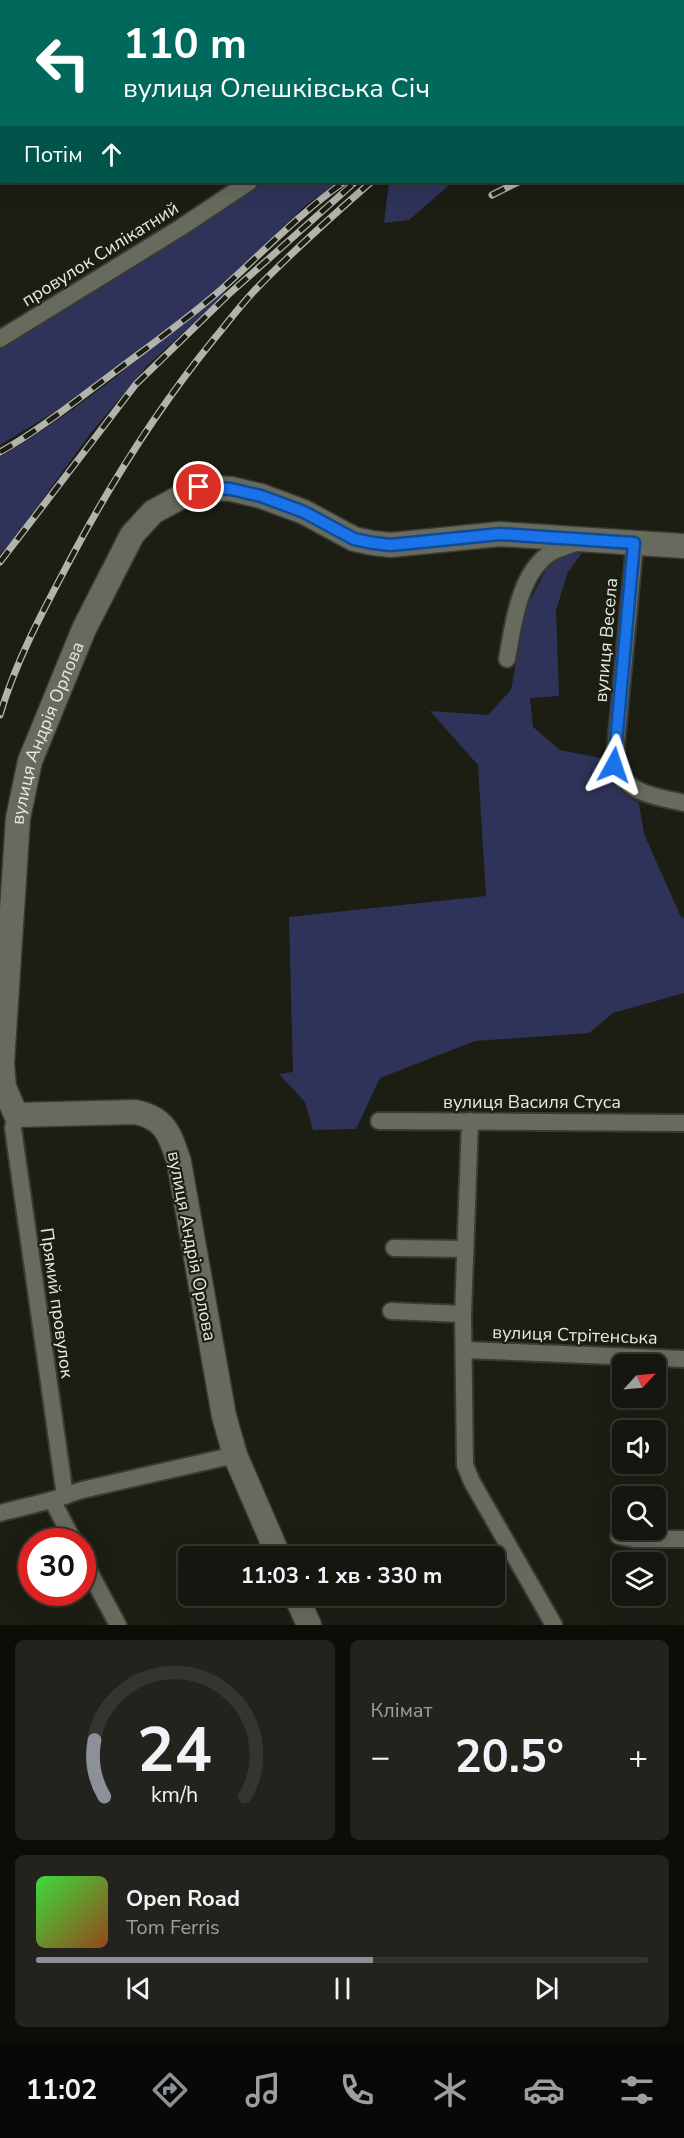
<!DOCTYPE html>
<html lang="uk">
<head>
<meta charset="utf-8">
<style>
	body { margin:0; font-family:"Nunito Sans",sans-serif; background:#22231d; color:#f1f3f6; height:100vh; display:flex; flex-direction:column; font-size:22px; white-space:nowrap }
	* { box-sizing:border-box; margin:0 }
	p { font-size:20px; color:#9d9f9e }
	.icon { flex:none; width:33px; height:33px; fill:none; stroke:currentColor; stroke-width:2; stroke-linecap:round; stroke-linejoin:round }
	.map { position:relative; height:1625px; overflow:hidden }
	.drawer { display:flex; flex-direction:column; gap:15px; padding:15px; background:#0c0c08; flex:1 }
	.drawer>* { flex:none }
	.banner { position:absolute; left:0px; top:0px; width:684px; height:183px; box-shadow:0 6px 24px #0002,0 0 0 2px #34352f; background:#00695c; color:#fff; overflow:hidden }
	.needle { width:39px; rotate:64deg }
	.tools { position:absolute; left:612px; top:1354px; display:grid; gap:12px }
	.tools a { display:grid; place-items:center; width:54px; height:54px; border-radius:9px; background:#15160f; box-shadow:0 6px 24px #0002,0 0 0 2px #34352f; font-size:30px }
	.speed { position:absolute; left:18px; top:1528px; display:flex; gap:12px; font-size:30px; font-weight:700; text-align:center }
	.speed>* { display:grid; place-content:center; width:78px; height:78px; border-radius:50%; background:#15160f; box-shadow:0 6px 24px #0002,0 0 0 2px #34352f; line-height:1 }
	.speed .limit { border:9px solid #d22; background:#fff; color:#111 }
	.pin { position:absolute; display:grid; place-items:center; width:51px; height:51px; color:#fff; margin:-26px; border:3px solid #fff; border-radius:50%; box-shadow:0 2px 6px #0007 }
	.me { position:absolute; width:66px; margin:-33px; rotate:5deg; stroke-linejoin:round; filter:drop-shadow(0 0 4px #0008) }
	.turn { display:flex; align-items:center; gap:21px; height:126px; padding:0 24px; font-size:27px }
	.turn .icon { width:78px; height:78px; stroke-width:2.5 }
	.turn b { display:block; font-size:42px; line-height:51px }
	.then { display:flex; align-items:center; height:57px; padding:0 24px; background:#0003; gap:12px; font-size:22px }
	.big { font-size:45px; font-weight:700; line-height:1.1 }
	.drawer .card { flex:1; display:flex; flex-direction:column; justify-content:center; gap:9px; min-width:0; padding:0 21px; border-radius:9px; background:#22231d }
	.drawer .dial { align-items:center; gap:0 }
	.dial svg { height:156px; overflow:visible; fill:none; stroke:#34352f; stroke-width:7; stroke-linecap:round; text-anchor:middle }
	.dial text { fill:#f1f3f6; stroke:none }
	.song { display:flex; align-items:center; gap:18px }
	.cover { width:72px; height:72px; border-radius:9px; background:linear-gradient(135deg,hsl(120 70% 55%),hsl(20 70% 35%)) }
	.played { height:6px; border-radius:3px; background:linear-gradient(90deg,#8c9099 55%,#34352f 55%) }
	.keys { display:flex; justify-content:space-around; direction:ltr }
	.heat { display:flex; justify-content:space-between; align-items:center; font-size:33px; direction:ltr }
	.drawer .tiles { flex:1; display:grid; gap:15px; grid-template-columns:1fr 1fr }
	.card:last-child { grid-column:span 2 }
	.trip { position:absolute; left:178px; top:1546px; width:327px; height:60px; border-radius:9px; background:#15160f; box-shadow:0 6px 24px #0002,0 0 0 2px #34352f; font-weight:700; line-height:60px; text-align:center }
	.tabs { display:flex; height:96px; justify-content:space-around; align-items:center; background:#080906; color:#9d9f9e }
	.tabs .icon { width:42px; height:42px }
	.tabs .current { color:#8c9099 }
	.tabs b { font-size:27px; color:#f1f3f6 }
	.map>svg:first-child { display:block }
	.green { fill:#2f3359 }
	.lines { fill:none; stroke-linecap:round; stroke-linejoin:round }
	.street-casing { stroke:#383a33; stroke-width:20 }
	.secondary-casing { stroke:#383a33; stroke-width:27 }
	.street { stroke:#676b5e; stroke-width:16 }
	.secondary { stroke:#676b5e; stroke-width:24 }
	.rail-casing { stroke:#b2b4ac; stroke-width:7 }
	.rail { stroke:#1c1e14; stroke-width:4.5; stroke-dasharray:14; stroke-linecap:butt }
	.route-casing { stroke:#114b97; stroke-width:15 }
	.route { stroke:#1a73e8; stroke-width:10 }
	.labels { text-anchor:middle; dominant-baseline:central; stroke-width:4.5; stroke-linejoin:round; paint-order:stroke }
	.street-label { font-size:18px; fill:#e8eae2; stroke:#1c1e14 }
</style>
</head>
<body>
<div class="map">
<svg width="684" height="1625" viewBox="0 0 684 1625">
	<rect width="100%" height="100%" fill="#1c1e14"/>
	<g class="green">
		<path d="M264 182H338L305 206 220 287 156 338 53 413 0 445V346L185 234Z"/>
		<path d="M389 182H450L448 186 409 220 384 223Z"/>
		<path d="M222 289 226 293 147 366 90 434 10 544 0 554V457C80 410 151 349 222 289Z"/>
		<path d="M573 553H582L568 572 556 610 559 696 530 698 533 727 560 750 605 759C613 781 619 790 639 803L644 834 681 917 684 918V993L613 1013 589 1033 475 1041 380 1078 356 1129 313 1130 305 1102 279 1074 293 1072 289 917 486 896 478 765 430 711 488 715 511 690 526 608 550 562Z"/>
	</g>
	<g class="lines">
		<g class="street-casing">
			<g id="street">
				<path d="M496 0V2"/>
				<path d="M519 2 521 0"/>
				<path d="M0 339 180 228 249 182"/>
				<path d="M635 543 614 765C628 795 655 796 684 803"/>
				<path d="M507 659C513 626 519 571 552 552 560 548 570 545 578 542"/>
				<path d="M16 1115 13 1128 65 1496"/>
				<path d="M379 1121 684 1123"/>
				<path d="M470 1121 463 1314 465 1465 472 1482 554 1625"/>
				<path d="M394 1248 465 1249"/>
				<path d="M391 1311 463 1314"/>
				<path d="M465 1350 684 1359"/>
				<path d="M52 1500 74 1542"/>
				<path d="M0 1513 52 1500 82 1490 235 1455"/>
				<path d="M619 1536 634 1539H684"/>
				<path d="M82 1558 118 1625"/>
			</g>
		</g>
		<g class="secondary-casing">
			<g id="secondary">
				<path id="s1" d="M279 1557 235 1455 224 1416 179 1162C170 1135 166 1118 135 1112L16 1115 4 1087 2 1063 18 818 30 761 84 629 132 535 153 512 199 487 231 489 261 496 304 512 354 539 373 543 391 545 500 534 684 546"/>
				<path d="M296 1596 309 1625"/>
			</g>
		</g>
		<use href="#street" class="street"/>
		<use href="#secondary" class="secondary"/>
		<g class="rail-casing">
			<g id="rail">
				<path d="M604 2 606 0"/>
				<path d="M629 2 632 0"/>
				<path d="M682 98 684 97"/>
				<path d="M682 128 684 127"/>
				<path d="M492 195 518 182"/>
				<path d="M0 452C41 429 78 399 116 371 152 344 190 317 224 287 264 251 300 213 344 182"/>
				<path d="M0 562 136 384 229 294 355 182"/>
				<path d="M0 715C16 660 44 609 71 558 113 479 158 408 214 339 228 322 241 305 255 290 292 252 331 217 371 182"/>
			</g>
		</g>
		<use href="#rail" class="rail"/>
	</g>
	<g class="lines">
		<g class="route-casing">
			<path id="route" d="M199 487 231 489 261 496 304 512 354 539 373 543 391 545 500 534 634 543 614 765"/>
		</g>
		<use href="#route" class="route"/>
	</g>
	<g class="labels">
		<g class="street-label">
			<text transform="translate(100 254) rotate(-32)">провулок Силікатний</text>
			<text transform="translate(606 640) rotate(-85)">вулиця Весела</text>
			<text stroke="none"><textPath href="#s1" startOffset="990">вулиця Андрія Орлова</textPath></text>
			<text x="532" y="1102">вулиця Василя Стуса</text>
			<text transform="translate(192 1246) rotate(79)">вулиця Андрія Орлова</text>
			<text transform="translate(57 1303) rotate(82)">Прямий провулок</text>
			<text transform="translate(575 1335) rotate(2)">вулиця Стрітенська</text>
		</g>
	</g>
</svg>
<div class="tools">
<a><svg class="needle" viewBox="-14 -14 28 28"><path d="M0-13l5 13h-10z" fill="#e53935"/><path d="M0 13l5-13h-10z" fill="#9d9f9e"/></svg></a>
<a><svg class="icon" aria-label="sound" viewBox="0 0 24 24"><path d="M4 9h4l5-4v14l-5-4H4zM17 9q2 3 0 6"/></svg></a>
<a><svg class="icon" aria-label="search" viewBox="0 0 24 24"><circle cx="10" cy="10" r="6"/><path d="M15 15l6 6"/></svg></a>
<a><svg class="icon" aria-label="layers" viewBox="0 0 24 24"><path d="M12 4l9 5-9 5-9-5zM3 14l9 5 9-5"/></svg></a>
</div>
<div class="speed"><div class="limit">30</div></div>
<div class="pin" style="left:199px;top:487px;background:#d93025"><svg class="icon" aria-label="arrive" viewBox="0 0 24 24"><path d="M6 21V4h12l-3 4 3 4H6"/></svg></div>
<svg class="me" style="left:614px;top:765px" viewBox="-20 -20 40 40"><path d="M0-17L14 15 0 8-14 15z" fill="#1a73e8" stroke="#fff" stroke-width="4"/></svg>
<div class="trip">11:03 · 1 хв · 330 m</div>
<div class="banner">
<div class="turn"><svg class="icon" aria-label="left" viewBox="0 0 24 24"><path d="M17 20v-9H6M10 6l-5 5 5 5"/></svg><div><b>110 m</b>вулиця Олешківська Січ</div></div>
<div class="then">Потім<svg class="icon" aria-label="ahead" viewBox="0 0 24 24"><path d="M12 20V5M6 11l6-6 6 6"/></svg></div>
</div>
</div>
<section class="drawer">
<div class="tiles">
<div class="card dial"><svg viewBox="0 0 100 80">
<path d="M14 69A42 42 0 1 1 86 69"/>
<path d="M14 69A42 42 0 0 1 9 40" stroke="#8c9099"/>
<text x="50" y="56" font-size="32" font-weight="700">24</text>
<text x="50" y="72" font-size="11">km/h</text>
</svg></div>
<div class="card"><p>Клімат</p>
<div class="heat"><a>−</a><b class="big">20.5°</b><a>+</a></div>
</div>
<div class="card">
<div class="song"><i class="cover"></i><div><b>Open Road</b><p>Tom Ferris</p></div></div>
<div class="played"></div>
<div class="keys"><svg class="icon" aria-label="previous" viewBox="0 0 24 24"><path d="M18 5L8 12l10 7zM5 5v14"/></svg><svg class="icon" aria-label="pause" viewBox="0 0 24 24"><path d="M8 5v14M16 5v14"/></svg><svg class="icon" aria-label="next" viewBox="0 0 24 24"><path d="M6 5l10 7-10 7zM19 5v14"/></svg></div>
</div>
</div>
</section>
<nav class="tabs">
<b>11:02</b>
<svg class="icon current" aria-label="directions" viewBox="0 0 24 24"><path d="M12 3l9 9-9 9-9-9zM9 14v-3h6M13 9l2 2-2 2"/></svg>
<svg class="icon" aria-label="music" viewBox="0 0 24 24"><path d="M9 18V5l10-2v13"/><circle cx="6" cy="18" r="3"/><circle cx="16" cy="16" r="3"/></svg>
<svg class="icon" aria-label="phone" viewBox="0 0 24 24"><path d="M5 4h4l2 5-3 2q2 4 5 5l2-3 5 2v4C11 20 4 13 5 4z"/></svg>
<svg class="icon" aria-label="climate" viewBox="0 0 24 24"><path d="M12 3v18M4 7l16 10M4 17L20 7"/></svg>
<svg class="icon" aria-label="car" viewBox="0 0 24 24"><path d="M5 17H2v-5l4-1 3-4h7l3 4 3 1v5h-3M9 17h6M6 11h13"/><circle cx="7" cy="17" r="2"/><circle cx="17" cy="17" r="2"/></svg>
<svg class="icon" aria-label="filters" viewBox="0 0 24 24"><path d="M4 7h16M4 17h16"/><circle cx="9" cy="7" r="2"/><circle cx="15" cy="17" r="2"/></svg>
</nav>
</body>
</html>
